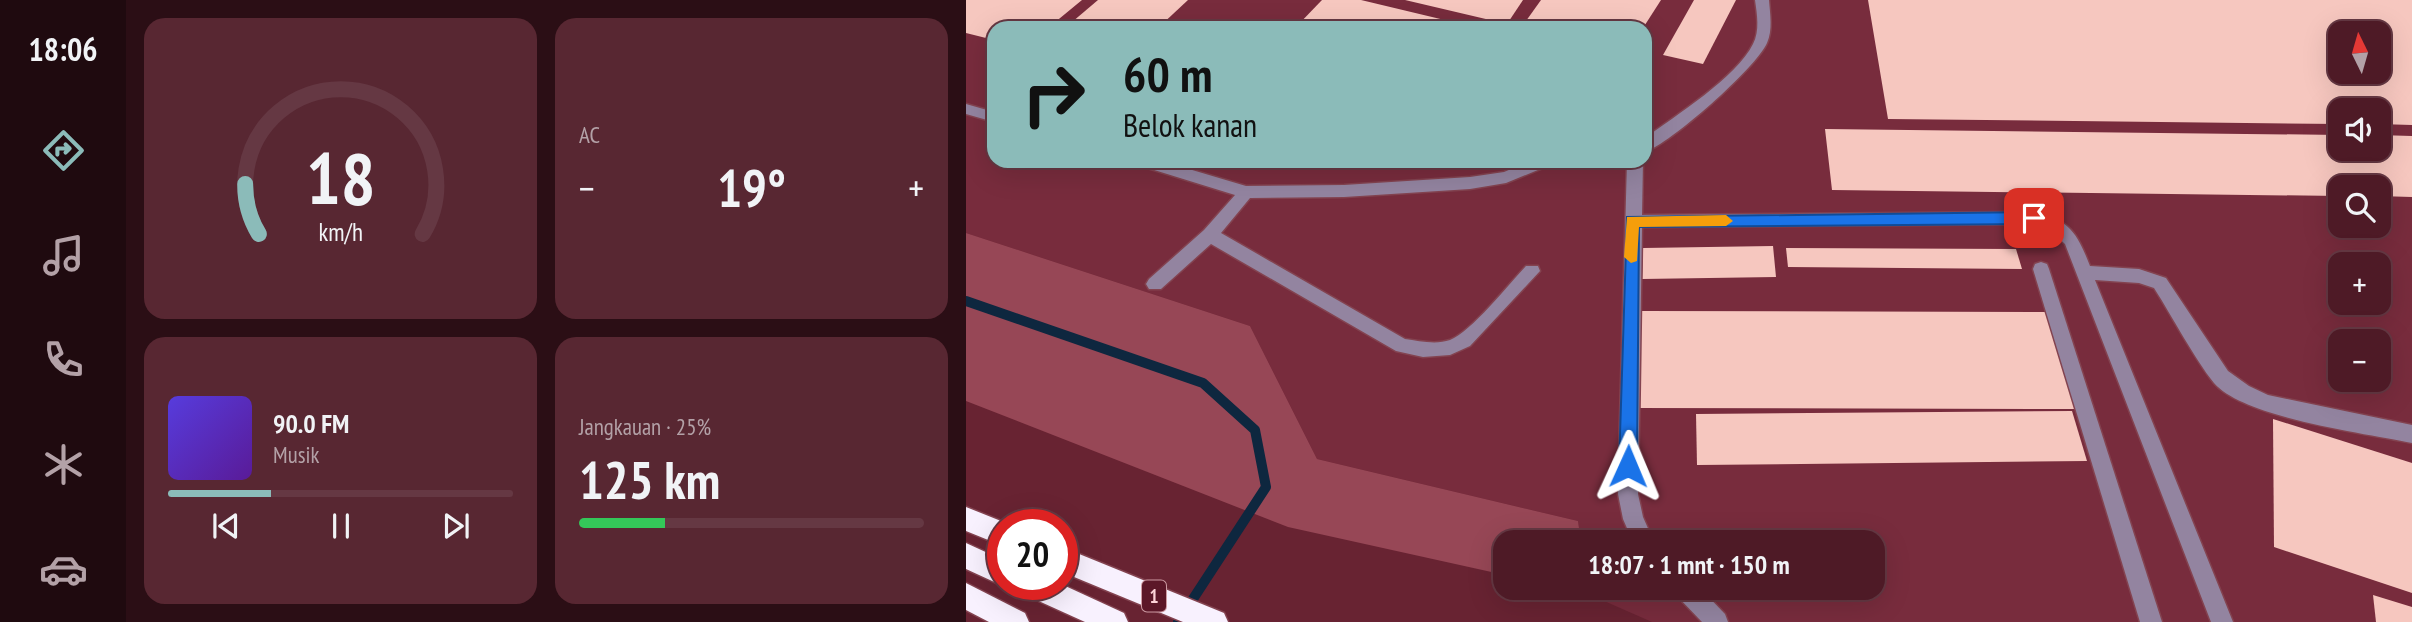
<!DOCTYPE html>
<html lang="id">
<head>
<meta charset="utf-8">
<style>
	body { margin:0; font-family:"PT Sans Narrow",sans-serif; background:#582732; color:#f1f3f6; height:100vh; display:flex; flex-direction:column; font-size:26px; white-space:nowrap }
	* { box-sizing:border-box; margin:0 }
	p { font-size:23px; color:#b3a1a7 }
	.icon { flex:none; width:38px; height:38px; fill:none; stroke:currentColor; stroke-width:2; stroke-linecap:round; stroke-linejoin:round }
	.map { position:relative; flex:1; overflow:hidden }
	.details { display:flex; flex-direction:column; gap:18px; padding:18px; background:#2b0e15; width:840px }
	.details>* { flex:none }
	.guide { position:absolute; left:21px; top:21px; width:665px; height:147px; border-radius:21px; box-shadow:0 7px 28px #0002,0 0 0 2px #653843; background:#8bbbb9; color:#111; overflow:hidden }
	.needle { width:46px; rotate:355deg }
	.buttons { position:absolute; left:1362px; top:21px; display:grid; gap:14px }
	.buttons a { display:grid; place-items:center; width:63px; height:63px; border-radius:14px; background:#4e1a26; box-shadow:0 7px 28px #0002,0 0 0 2px #653843; font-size:35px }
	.speed { position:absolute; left:21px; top:509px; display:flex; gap:14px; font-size:35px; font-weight:700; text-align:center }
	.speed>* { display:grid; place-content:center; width:91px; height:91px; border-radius:50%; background:#4e1a26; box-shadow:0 7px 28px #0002,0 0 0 2px #653843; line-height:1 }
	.speed .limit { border:10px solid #d22; background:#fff; color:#111 }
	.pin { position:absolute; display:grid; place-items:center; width:60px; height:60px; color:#fff; margin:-30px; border-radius:14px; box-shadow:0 4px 10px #0006 }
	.me { position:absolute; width:77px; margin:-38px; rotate:1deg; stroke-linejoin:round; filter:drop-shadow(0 0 5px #0008) }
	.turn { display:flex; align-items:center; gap:24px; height:147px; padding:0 21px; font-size:32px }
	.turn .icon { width:91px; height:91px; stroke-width:2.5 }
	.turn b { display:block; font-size:49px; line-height:60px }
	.big { font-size:52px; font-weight:700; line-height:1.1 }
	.details .widget { flex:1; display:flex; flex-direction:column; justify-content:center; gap:10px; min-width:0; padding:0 24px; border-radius:21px; background:#582732 }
	.details .dial { align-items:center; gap:0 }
	.dial svg { height:182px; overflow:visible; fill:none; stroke:#653843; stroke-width:7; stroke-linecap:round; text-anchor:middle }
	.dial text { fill:#f1f3f6; stroke:none }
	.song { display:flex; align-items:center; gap:21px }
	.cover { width:84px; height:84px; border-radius:10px; background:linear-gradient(135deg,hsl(250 70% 55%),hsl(270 70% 35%)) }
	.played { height:7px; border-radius:4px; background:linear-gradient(90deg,#8bbbb9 30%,#653843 30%) }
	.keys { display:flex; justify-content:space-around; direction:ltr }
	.heat { display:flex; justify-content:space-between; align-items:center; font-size:38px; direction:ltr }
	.charge { height:10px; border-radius:5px; background:linear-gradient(90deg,#34c759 25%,#653843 0) }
	.details .tiles { flex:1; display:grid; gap:18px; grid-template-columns:repeat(2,1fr) }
	.trip { position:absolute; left:527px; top:530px; width:392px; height:70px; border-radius:21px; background:#4e1a26; box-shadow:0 7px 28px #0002,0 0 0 2px #653843; font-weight:700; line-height:70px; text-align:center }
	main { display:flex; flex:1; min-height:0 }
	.menu { display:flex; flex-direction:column; width:126px; justify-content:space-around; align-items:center; background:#1f0a0f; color:#b3a1a7 }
	.menu .icon { width:49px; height:49px }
	.menu .current { color:#8bbbb9 }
	.menu b { font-size:32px; color:#f1f3f6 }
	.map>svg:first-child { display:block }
	.built { fill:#782c3d; fill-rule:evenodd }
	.green { fill:#974756 }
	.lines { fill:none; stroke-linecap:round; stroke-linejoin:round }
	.stream { stroke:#0e273f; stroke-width:10 }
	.building { fill:#f6c7bf; fill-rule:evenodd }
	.minor-casing { stroke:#834350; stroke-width:3 }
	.highway-casing { stroke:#834350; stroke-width:3 }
	.minor { fill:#9384a0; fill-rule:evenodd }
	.highway { fill:#f8f1fe; fill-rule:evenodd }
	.route { fill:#1a73e8; stroke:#114b97; stroke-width:2 }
	.slow { fill:#f59e0b }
	.labels { text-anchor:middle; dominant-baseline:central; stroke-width:7; stroke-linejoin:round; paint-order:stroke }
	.shield { fill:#5c1728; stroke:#cd9ba3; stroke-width:2 }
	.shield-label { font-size:19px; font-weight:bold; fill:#fed3d8 }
</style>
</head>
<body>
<main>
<nav class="menu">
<b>18:06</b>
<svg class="icon current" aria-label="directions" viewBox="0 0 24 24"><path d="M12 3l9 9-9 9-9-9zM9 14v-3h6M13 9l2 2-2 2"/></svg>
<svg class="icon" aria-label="music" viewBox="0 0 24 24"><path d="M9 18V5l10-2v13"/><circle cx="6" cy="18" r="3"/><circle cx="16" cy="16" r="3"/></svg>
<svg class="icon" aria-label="phone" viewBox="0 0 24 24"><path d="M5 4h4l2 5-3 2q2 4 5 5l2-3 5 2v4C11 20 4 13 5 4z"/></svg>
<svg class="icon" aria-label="climate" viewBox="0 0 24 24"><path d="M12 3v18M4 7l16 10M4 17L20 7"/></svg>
<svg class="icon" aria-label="car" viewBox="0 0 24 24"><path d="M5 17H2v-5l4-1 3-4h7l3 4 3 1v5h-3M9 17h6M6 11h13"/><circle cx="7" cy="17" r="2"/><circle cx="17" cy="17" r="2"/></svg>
</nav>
<section class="details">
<div class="tiles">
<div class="widget dial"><svg viewBox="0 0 100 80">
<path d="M14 69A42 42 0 1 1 86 69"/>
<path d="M14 69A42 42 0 0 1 8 47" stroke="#8bbbb9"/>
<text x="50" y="56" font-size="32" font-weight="700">18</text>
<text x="50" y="72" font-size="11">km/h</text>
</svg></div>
<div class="widget"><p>AC</p>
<div class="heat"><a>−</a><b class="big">19°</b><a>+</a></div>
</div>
<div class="widget">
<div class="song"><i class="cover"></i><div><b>90.0 FM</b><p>Musik</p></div></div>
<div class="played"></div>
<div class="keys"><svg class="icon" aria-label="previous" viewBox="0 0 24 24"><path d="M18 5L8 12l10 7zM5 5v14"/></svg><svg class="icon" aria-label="pause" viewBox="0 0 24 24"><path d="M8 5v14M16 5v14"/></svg><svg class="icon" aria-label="next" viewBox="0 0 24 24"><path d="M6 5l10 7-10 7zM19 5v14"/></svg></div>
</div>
<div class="widget"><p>Jangkauan · 25%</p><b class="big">125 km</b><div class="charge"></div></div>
</div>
</section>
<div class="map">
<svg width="1446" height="622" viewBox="0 0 1446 622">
	<rect width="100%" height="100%" fill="#682332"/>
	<path class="built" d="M0 0H1446V622H686L620 593 619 588H906V542H615L612 521 351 459 284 326 0 233ZM28 28H679V161H28ZM1374 33H1412V72H1374ZM1374 110H1412V149H1374ZM1374 187H1412V226H1374ZM1374 264H1412V303H1374ZM1374 341H1412V380H1374Z"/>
	<path class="green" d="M0 233 284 326 351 459 612 521 615 542H539V575L322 527 0 401Z"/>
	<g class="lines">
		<path class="stream" d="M0 301 237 383 289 430 300 487 212 622"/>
	</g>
	<g class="building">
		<path d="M0 0H116L82 28H28V40L0 33Z"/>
		<path d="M132 0H222L192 28H99Z"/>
		<path d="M356 0H395L512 28H329Z"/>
		<path d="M439 0H557L541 24Z"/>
		<path d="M575 0H695L677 28H555Z"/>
		<path d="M728 0H770L737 64 697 55Z"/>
		<path d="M902 0H1446V125L1412 124V110H1374V124L922 119ZM1374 33H1412V72H1374Z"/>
		<path d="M859 129 1374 135V149H1412V135L1446 136V197L1412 196V187H1374V196L866 190Z"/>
		<path d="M807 246 810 277 676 279 677 248Z"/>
		<path d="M820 248 1050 249 1056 269 822 267Z"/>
		<path d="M675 311 1084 312 1111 409 671 408Z"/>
		<path d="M1106 411 1121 461 731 465 730 414Z"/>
		<path d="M1307 419 1446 463V593L1308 547Z"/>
		<path d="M1407 595 1446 607V622H1410Z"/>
	</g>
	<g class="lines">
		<g class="minor-casing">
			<g id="minor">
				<path d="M789 0H803C804 14 807 30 801 43 790 68 704 144 679 152V138C709 116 771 77 787 44 794 31 791 14 789 0Z"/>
				<path d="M0 104 28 112V122L0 114Z"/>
				<path d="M169 161H196L280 186 378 185 504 177 538 172 564 161H587L584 165 540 183 504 189 378 197 284 198 255 233 439 339C453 341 470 345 484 340 505 332 543 284 560 266H572L574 271 504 346 484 355 457 357 430 351 245 244 195 289H183L180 284 183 279 238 230 269 195 172 165Z"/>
				<path d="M661 161H677L676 215 1068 212C1104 220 1111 233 1124 266L1173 269 1200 278 1262 371 1283 386 1302 395 1446 425V443C1399 433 1278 418 1248 383 1228 358 1206 316 1188 288L1173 283 1129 280 1267 622H1245L1099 244 1084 230 1068 224 676 227 672 494 677 517 688 542H667L657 519 652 494Z"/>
				<path d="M1075 262 1081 264 1083 269 1196 622H1174L1067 269 1069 264Z"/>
				<path d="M708 588H734L759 614 762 622H736L711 596Z"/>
			</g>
		</g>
		<g class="highway-casing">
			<g id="highway">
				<path d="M0 507 45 525H37V546L0 531Z"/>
				<path d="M0 543 37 560V584H40L37 586 0 569Z"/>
				<path d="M96 547 258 613 262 622H217L96 572Z"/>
				<path d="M0 583 59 613 63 622H23L0 610Z"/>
				<path d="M51 584H95L158 613 162 622H119L55 593Z"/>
			</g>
		</g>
		<use href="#minor" class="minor"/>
		<use href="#highway" class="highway"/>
	</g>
	<path class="route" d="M1068 212 1075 218 1068 224 673 227 671 466 669 472 662 475 656 472 653 466 661 217Z"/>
	<path class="slow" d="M760 215 767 221 760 226 673 227 671 261 665 263 658 257 661 217Z"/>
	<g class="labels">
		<rect class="shield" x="176" y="580.5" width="24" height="31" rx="5"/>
		<g class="shield-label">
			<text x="188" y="596">1</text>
		</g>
	</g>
</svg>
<div class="buttons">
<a><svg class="needle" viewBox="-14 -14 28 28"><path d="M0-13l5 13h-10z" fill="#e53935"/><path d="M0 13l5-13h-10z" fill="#b3a1a7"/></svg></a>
<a><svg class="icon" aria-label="sound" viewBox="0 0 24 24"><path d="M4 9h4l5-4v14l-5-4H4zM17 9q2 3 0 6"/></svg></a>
<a><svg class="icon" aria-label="search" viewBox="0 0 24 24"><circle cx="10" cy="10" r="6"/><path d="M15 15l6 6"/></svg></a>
<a>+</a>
<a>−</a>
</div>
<div class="speed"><div class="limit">20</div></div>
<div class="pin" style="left:1068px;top:218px;background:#d93025"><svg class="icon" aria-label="arrive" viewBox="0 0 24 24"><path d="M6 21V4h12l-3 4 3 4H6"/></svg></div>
<svg class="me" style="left:662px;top:466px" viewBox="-20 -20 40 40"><path d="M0-17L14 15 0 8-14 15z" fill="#1a73e8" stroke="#fff" stroke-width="4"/></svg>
<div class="trip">18:07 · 1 mnt · 150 m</div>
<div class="guide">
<div class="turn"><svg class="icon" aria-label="right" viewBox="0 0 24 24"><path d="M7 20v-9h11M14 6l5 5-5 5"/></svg><div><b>60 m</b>Belok kanan</div></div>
</div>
</div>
</main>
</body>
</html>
